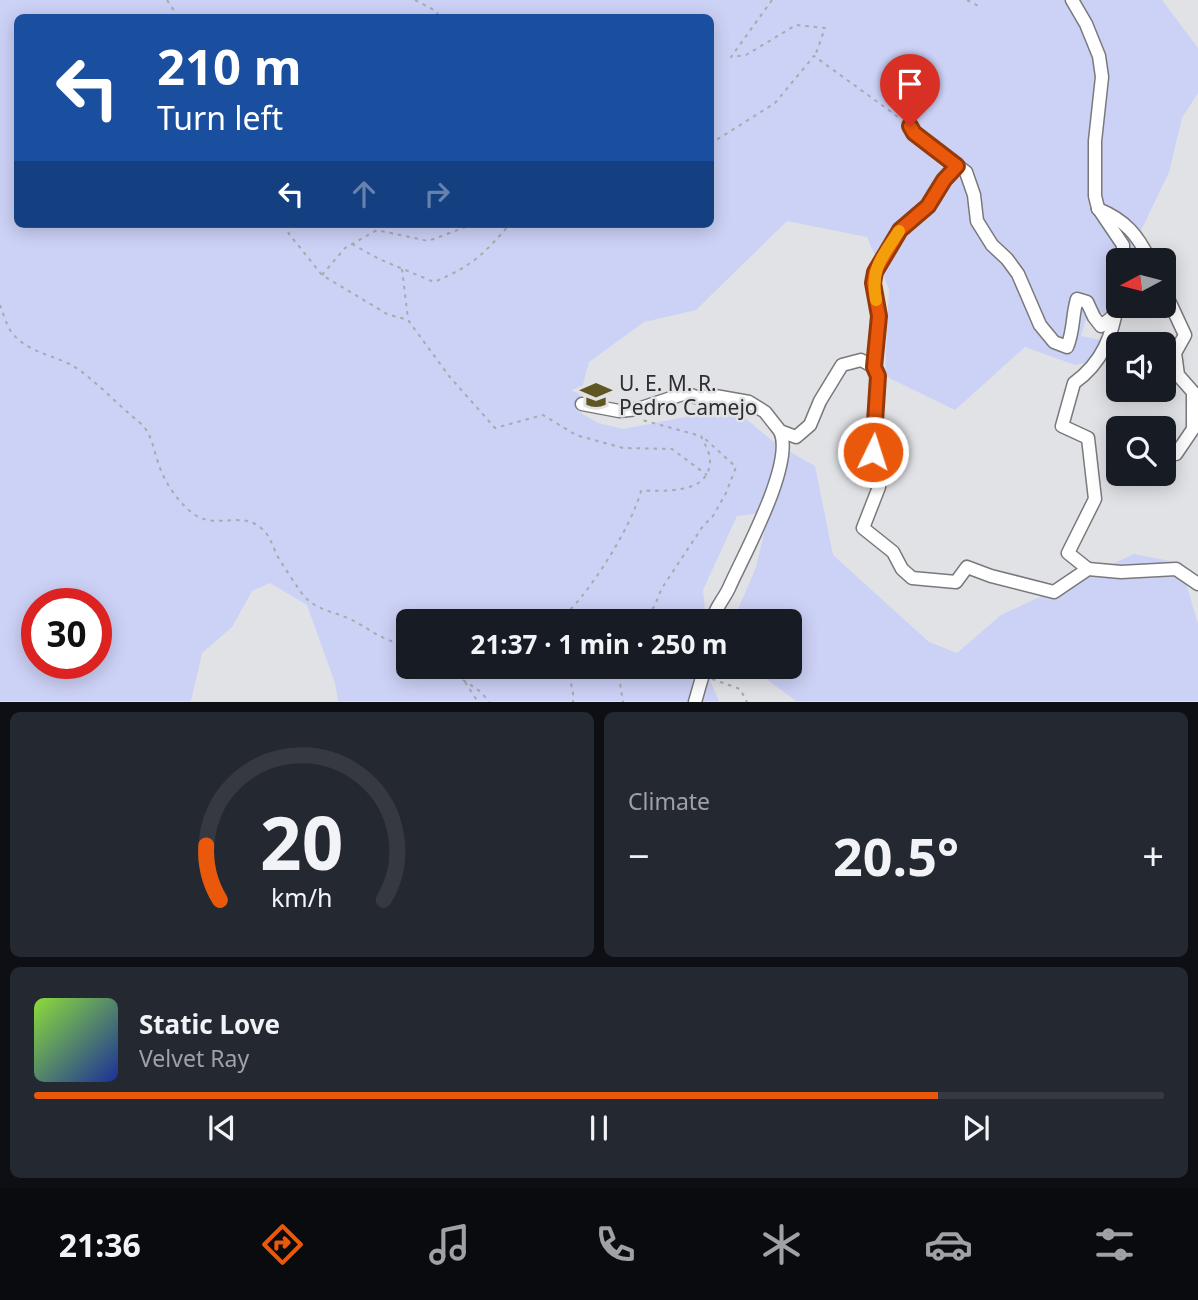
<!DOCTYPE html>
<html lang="en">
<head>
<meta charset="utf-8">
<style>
	body { margin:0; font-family:"Noto Sans",sans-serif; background:#242831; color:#f1f3f6; height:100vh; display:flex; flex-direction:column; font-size:26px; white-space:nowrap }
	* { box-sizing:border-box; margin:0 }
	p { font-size:23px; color:#9ea1a6 }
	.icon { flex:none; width:38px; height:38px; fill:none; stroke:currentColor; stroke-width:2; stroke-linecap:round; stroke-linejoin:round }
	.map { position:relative; height:702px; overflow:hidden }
	.side { display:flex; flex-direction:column; gap:10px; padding:10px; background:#0d0f14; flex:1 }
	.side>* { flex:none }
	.guide { position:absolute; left:14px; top:14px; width:700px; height:214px; border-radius:10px; box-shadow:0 4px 18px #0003; background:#1a4fa0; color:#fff; overflow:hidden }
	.needle { width:46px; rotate:263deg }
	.controls { position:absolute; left:1106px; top:248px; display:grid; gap:14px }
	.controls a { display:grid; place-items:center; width:70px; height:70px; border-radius:10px; background:#171b24; box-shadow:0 4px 18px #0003; font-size:35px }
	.speed { position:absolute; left:21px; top:588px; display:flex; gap:14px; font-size:35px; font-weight:700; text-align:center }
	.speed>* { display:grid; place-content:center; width:91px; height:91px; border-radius:50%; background:#171b24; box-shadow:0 4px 18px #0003; line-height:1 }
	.speed .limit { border:10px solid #d22; background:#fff; color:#111 }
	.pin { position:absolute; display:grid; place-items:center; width:60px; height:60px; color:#fff; margin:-72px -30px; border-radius:50% 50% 50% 0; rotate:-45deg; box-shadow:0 0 7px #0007 }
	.pin .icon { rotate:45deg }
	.me { position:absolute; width:77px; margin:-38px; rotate:4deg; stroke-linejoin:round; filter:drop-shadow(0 0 5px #0008) }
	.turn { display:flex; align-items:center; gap:24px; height:147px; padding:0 28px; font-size:32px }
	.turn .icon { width:91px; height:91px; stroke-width:2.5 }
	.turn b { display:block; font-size:49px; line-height:60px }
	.lanes { display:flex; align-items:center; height:66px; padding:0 28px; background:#0003; justify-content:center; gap:35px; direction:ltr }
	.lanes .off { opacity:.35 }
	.big { font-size:52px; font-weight:700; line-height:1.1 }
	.side .card { flex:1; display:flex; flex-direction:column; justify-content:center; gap:10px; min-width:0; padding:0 24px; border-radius:10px; background:#242831 }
	.side .dial { align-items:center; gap:0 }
	.dial svg { height:182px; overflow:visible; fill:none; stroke:#363941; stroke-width:7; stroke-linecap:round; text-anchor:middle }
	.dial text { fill:#f1f3f6; stroke:none }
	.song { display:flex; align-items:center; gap:21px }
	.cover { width:84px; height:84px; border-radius:10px; background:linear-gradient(135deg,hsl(90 70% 55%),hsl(230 70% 35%)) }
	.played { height:7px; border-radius:4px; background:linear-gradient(90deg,#ea580c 80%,#363941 80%) }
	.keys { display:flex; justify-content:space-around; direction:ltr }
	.heat { display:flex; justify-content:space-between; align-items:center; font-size:38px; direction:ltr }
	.side .tiles { flex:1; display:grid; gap:10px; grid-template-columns:1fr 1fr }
	.card:last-child { grid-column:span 2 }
	.trip { position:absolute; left:396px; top:609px; width:406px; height:70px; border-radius:10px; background:#171b24; box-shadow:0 4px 18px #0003; font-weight:700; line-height:70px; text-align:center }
	.dock { display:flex; height:112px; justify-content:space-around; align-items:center; background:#090b0e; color:#9ea1a6 }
	.dock .icon { width:49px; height:49px }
	.dock .selected { color:#ea580c }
	.dock b { font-size:32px; color:#f1f3f6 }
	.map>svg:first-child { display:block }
	.green { fill:#ccd1f6; fill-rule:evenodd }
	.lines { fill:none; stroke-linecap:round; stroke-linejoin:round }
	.minor-casing { stroke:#79797d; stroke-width:15 }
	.path { stroke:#a9aaad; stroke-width:2; stroke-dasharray:3.5 5; stroke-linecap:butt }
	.minor { stroke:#fff; stroke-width:12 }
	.route-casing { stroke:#983908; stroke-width:18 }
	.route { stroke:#ea580c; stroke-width:12 }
	.slow { stroke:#f59e0b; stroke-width:12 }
	.labels { text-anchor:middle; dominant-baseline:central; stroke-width:5; stroke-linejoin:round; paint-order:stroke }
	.poi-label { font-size:21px; fill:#2d2d2e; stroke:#e1e2e6; text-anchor:start }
</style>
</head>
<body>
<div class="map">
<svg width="1198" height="702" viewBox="0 0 1198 702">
	<rect width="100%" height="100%" fill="#e1e2e6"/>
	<path class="green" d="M0 0H1162L1198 48V93L1182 118 1169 172 1136 241 1130 261H1118V287L1107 313 1087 315 1081 336 1114 343 1107 359 1075 365 1025 347 955 410 885 376 889 289 867 237 787 221 696 310 644 322 589 362 576 410 598 423 623 429 712 412 739 413 776 444 815 466 833 555 929 642 957 653 1001 615 1134 554 1180 563 1198 624V701H796L750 667H789V621H733L756 567 769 512 737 516 703 590 706 621H408V667H710L711 683 719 701H338L335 683 307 605 270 583 252 591 232 627 202 653 191 701H0ZM18 18H710V224H18ZM37 604H96V663H37Z"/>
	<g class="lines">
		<g class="minor-casing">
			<g id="minor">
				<path d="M1072 0 1086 24 1099 56 1102 77 1095 141V196L1098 208 1123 245V261"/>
				<path d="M910 126 914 133 966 172 974 195 977 221 992 245 1007 259 1018 274 1040 325 1054 342 1067 347C1074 331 1072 315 1077 299L1087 302 1094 317 1101 326 1116 314"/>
				<path d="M1098 209C1125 220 1138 235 1150 261"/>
				<path d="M1164 290 1185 335 1175 353 1178 375 1193 392V429L1176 454"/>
				<path d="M874 367 879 316 873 283 875 272 900 230 928 206 944 180 957 166"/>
				<path d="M582 404 619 411 638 409 686 393 696 397 715 396 749 402 765 412 780 431 796 437 810 425 820 401 842 365 861 360 874 367 878 376 873 452 879 487 863 528 893 552 902 569 912 578 956 582 967 567 991 576 1054 592 1088 569 1121 572 1176 569 1198 584"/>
				<path d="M1088 569 1068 553 1095 499 1088 438 1062 426 1074 383C1103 362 1112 336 1118 302"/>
				<path d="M712 621C715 608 724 599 729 588 744 554 795 463 780 431"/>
				<path d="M695 702 705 667"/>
			</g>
		</g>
		<g class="path">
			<path d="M167 0 179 18"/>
			<path d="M415 0 436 11 440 18"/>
			<path d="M772 0 731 57 746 55 796 25 825 28 815 56"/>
			<path d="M967 0 982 8"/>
			<path d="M710 144 775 103 814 56 901 119"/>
			<path d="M285 224 289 234 322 275 387 314 408 320 449 376 495 428 543 415 576 435 623 448 672 449 707 475"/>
			<path d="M352 244 379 259 434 282C472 266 483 255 510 224"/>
			<path d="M402 269 408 319"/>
			<path d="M322 275 345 248 377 230 428 241 474 224"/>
			<path d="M0 305C3 313 6 323 10 330 26 354 56 354 78 369 100 385 118 405 139 422 151 432 152 444 157 459 163 480 177 502 195 515 216 529 242 511 261 528 270 535 272 545 277 555 281 563 298 588 303 595 317 611 333 611 350 619 369 628 386 644 408 644"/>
			<path d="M558 621C586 600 632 526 641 491 665 490 708 495 710 462 711 454 704 443 701 436L642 420"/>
			<path d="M640 621 654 607 662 588 703 526 713 516 726 493 736 467 702 436"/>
			<path d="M452 667 463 680 481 692 489 702"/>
			<path d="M567 667 573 692V702"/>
			<path d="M622 667 620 683 623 702"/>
			<path d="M712 679 740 689 747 702"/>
			<path d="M465 682 478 702"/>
		</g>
		<use href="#minor" class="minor"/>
	</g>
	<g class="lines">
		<g class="route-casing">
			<path id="route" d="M873 452 878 376 874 367 879 316 873 283 875 272 900 230 928 206 944 180 957 166 914 133 910 126"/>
		</g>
		<use href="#route" class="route"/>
		<path class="slow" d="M876 300C870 268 883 256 899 231"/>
	</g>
	<defs>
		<g id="university-bare" transform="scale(2.415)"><path d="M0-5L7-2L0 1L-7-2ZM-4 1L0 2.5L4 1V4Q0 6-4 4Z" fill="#605622" stroke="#e1e2e6" stroke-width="2.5" paint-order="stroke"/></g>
	</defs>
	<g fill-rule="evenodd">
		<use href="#university-bare" x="596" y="395"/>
	</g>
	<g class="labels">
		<g class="poi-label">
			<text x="619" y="383">U. E. M. R.<tspan x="619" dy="24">Pedro Camejo</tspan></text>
		</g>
	</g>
</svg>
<div class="controls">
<a><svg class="needle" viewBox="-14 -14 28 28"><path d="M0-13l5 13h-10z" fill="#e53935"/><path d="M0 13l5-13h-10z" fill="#9ea1a6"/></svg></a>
<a><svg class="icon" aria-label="sound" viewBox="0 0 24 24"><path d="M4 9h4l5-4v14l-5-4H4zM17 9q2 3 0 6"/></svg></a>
<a><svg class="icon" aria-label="search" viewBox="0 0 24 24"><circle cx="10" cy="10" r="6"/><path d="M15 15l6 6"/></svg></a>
</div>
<div class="speed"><div class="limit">30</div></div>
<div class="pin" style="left:910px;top:126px;background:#d93025"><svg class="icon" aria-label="arrive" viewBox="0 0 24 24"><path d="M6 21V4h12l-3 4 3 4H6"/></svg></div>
<svg class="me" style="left:873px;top:452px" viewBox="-20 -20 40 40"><circle r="17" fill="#ea580c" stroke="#fff" stroke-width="3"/><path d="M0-11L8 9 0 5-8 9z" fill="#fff"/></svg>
<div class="trip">21:37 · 1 min · 250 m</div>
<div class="guide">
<div class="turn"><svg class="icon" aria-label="left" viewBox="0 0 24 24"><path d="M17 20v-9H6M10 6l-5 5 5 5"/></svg><div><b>210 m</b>Turn left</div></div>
<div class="lanes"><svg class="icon" aria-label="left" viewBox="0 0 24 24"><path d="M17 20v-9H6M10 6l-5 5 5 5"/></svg><svg class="icon off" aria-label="ahead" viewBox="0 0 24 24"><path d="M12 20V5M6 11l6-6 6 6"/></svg><svg class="icon off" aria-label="right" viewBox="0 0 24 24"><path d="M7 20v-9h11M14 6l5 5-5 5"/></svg></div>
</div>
</div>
<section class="side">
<div class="tiles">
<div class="card dial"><svg viewBox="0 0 100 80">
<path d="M14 69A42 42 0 1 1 86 69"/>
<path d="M14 69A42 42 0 0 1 8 45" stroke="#ea580c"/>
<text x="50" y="56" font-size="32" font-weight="700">20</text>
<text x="50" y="72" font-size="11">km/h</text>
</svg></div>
<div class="card"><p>Climate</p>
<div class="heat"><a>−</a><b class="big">20.5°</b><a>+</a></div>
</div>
<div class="card">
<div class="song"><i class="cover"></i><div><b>Static Love</b><p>Velvet Ray</p></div></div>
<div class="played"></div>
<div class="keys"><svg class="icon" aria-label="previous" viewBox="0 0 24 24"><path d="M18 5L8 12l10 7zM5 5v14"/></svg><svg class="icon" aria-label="pause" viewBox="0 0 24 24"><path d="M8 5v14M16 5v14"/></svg><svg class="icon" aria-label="next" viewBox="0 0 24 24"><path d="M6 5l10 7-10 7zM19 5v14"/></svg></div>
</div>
</div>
</section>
<nav class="dock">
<b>21:36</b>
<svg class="icon selected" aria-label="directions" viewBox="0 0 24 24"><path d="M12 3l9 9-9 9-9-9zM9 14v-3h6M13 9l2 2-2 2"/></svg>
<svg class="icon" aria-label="music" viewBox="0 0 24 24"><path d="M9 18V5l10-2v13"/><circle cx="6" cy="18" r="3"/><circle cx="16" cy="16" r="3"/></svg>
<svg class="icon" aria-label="phone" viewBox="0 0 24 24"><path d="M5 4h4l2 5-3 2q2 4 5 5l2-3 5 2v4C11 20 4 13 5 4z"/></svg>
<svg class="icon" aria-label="climate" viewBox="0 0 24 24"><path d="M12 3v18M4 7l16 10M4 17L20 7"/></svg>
<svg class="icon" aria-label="car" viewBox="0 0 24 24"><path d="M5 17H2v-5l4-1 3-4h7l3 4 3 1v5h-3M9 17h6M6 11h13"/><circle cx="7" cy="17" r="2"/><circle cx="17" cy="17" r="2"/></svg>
<svg class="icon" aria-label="filters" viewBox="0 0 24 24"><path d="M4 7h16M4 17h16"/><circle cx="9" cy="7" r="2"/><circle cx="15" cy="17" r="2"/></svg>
</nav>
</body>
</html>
